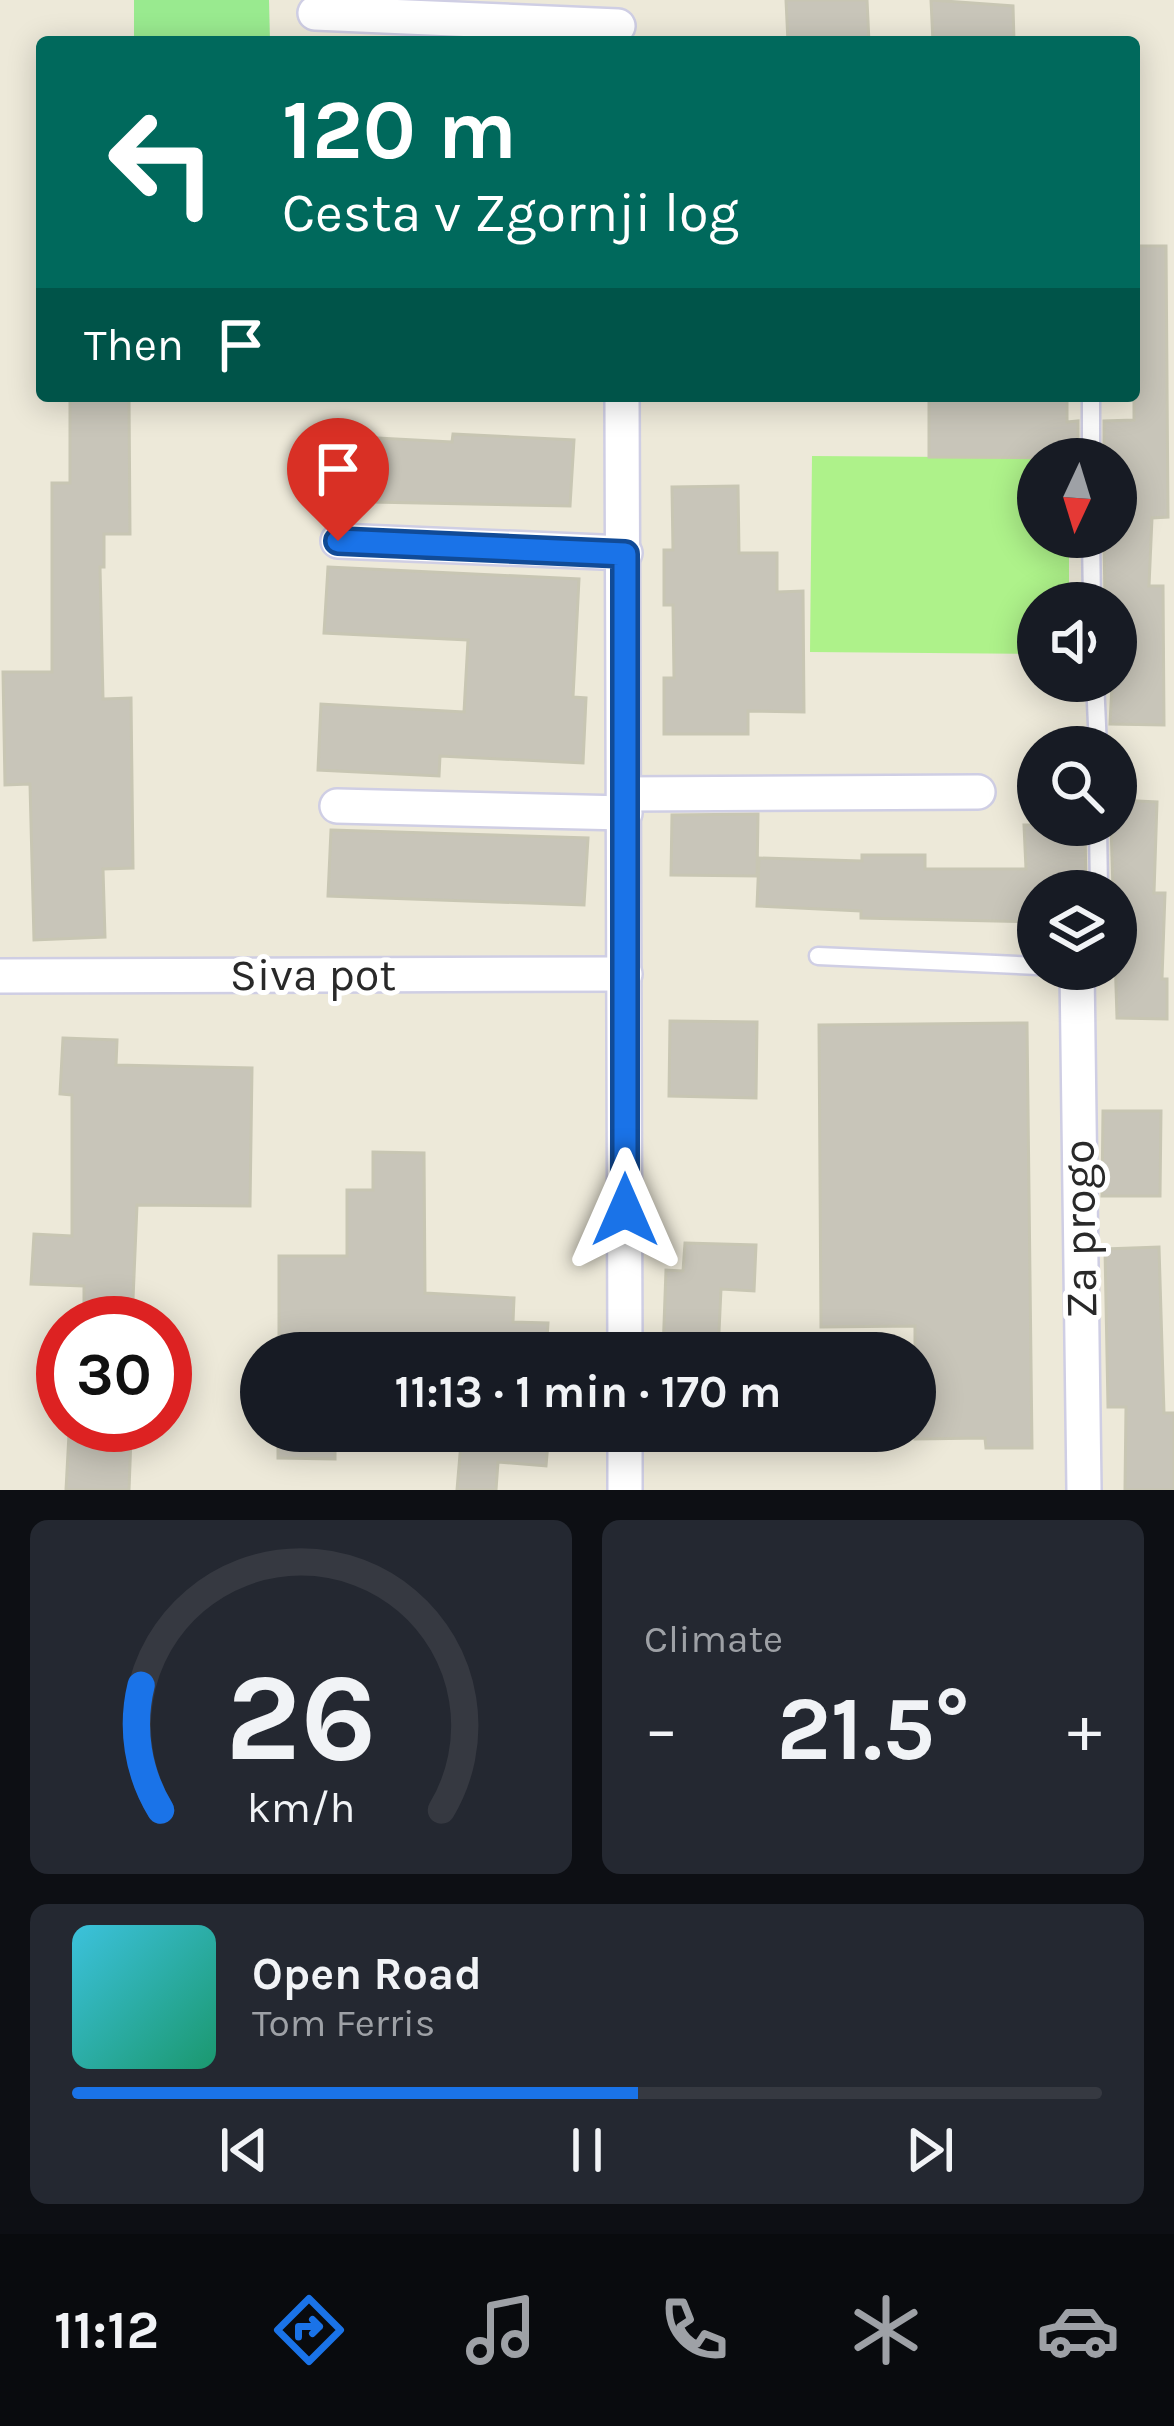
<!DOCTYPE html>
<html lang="en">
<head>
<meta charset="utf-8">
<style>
	body { margin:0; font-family:Karla,sans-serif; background:#242831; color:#f1f3f6; height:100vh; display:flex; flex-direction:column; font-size:45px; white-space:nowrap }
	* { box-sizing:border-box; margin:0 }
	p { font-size:39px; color:#9ea1a6 }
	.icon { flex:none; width:66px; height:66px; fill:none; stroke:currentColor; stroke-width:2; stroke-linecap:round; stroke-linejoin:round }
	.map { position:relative; height:1490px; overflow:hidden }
	.details { display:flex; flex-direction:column; gap:30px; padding:30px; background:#0d0f14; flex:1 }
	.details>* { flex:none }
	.guide { position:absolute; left:36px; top:36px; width:1104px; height:366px; border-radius:12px; box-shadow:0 6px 30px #0003; background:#00695c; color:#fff; overflow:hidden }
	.needle { width:78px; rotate:184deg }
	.controls { position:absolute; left:1017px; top:438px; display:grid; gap:24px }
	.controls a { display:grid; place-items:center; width:120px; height:120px; border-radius:50%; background:#171b24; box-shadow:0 6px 30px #0003; font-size:60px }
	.speed { position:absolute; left:36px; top:1296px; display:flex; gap:24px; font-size:60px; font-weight:700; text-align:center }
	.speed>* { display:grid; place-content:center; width:156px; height:156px; border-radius:50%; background:#171b24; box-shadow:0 6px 30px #0003; line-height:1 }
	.speed .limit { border:18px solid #d22; background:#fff; color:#111 }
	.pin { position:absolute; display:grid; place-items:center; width:102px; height:102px; color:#fff; margin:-123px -51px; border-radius:50% 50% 50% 0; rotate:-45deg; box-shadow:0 0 12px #0007 }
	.pin .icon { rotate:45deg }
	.me { position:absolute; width:132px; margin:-66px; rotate:0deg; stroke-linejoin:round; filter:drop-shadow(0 0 9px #0008) }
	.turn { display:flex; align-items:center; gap:42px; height:252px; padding:0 48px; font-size:54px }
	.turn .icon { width:156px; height:156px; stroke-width:2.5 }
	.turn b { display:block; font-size:84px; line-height:102px }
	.then { display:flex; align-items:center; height:114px; padding:0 48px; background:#0003; gap:24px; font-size:45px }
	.big { font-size:90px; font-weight:700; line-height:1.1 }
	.details .card { flex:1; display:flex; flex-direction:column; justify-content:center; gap:18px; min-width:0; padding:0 42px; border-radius:18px; background:#242831 }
	.details .dial { align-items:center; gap:0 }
	.dial svg { height:312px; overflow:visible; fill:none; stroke:#363941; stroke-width:7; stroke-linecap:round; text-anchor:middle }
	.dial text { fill:#f1f3f6; stroke:none }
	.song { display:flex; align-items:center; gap:36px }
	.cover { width:144px; height:144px; border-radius:18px; background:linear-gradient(135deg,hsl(190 70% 55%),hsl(160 70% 35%)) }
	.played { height:12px; border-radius:6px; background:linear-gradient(90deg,#1a73e8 55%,#363941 55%) }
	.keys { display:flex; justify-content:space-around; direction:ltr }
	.heat { display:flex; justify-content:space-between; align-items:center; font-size:66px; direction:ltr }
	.details .tiles { flex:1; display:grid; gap:30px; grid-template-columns:1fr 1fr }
	.card:last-child { grid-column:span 2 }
	.trip { position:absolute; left:240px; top:1332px; width:696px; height:120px; border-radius:60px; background:#171b24; box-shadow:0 6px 30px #0003; font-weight:700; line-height:120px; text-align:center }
	.tabs { display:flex; height:192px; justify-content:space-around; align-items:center; background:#090b0e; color:#9ea1a6 }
	.tabs .icon { width:84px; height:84px }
	.tabs .active { color:#1a73e8 }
	.tabs b { font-size:54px; color:#f1f3f6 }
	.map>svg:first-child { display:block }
	.green { fill:#99ea8f }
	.pitch { fill:#aef28a }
	.building { fill:#c8c5b9; stroke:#c8c6b3; stroke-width:3 }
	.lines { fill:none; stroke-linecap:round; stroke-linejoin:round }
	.service-casing { stroke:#cfcee4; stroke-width:21 }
	.minor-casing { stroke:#cfcee4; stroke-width:38 }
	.service { stroke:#fff; stroke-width:16 }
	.minor { stroke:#fff; stroke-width:33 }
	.route-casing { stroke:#114b97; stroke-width:30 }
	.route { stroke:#1a73e8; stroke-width:21 }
	.labels { text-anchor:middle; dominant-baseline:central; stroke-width:10; stroke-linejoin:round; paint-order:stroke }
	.street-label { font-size:45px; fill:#292929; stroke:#fff }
</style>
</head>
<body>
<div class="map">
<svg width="1174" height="1490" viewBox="0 0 1174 1490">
	<rect width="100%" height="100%" fill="#ede9d9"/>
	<path class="green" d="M134 0H269L270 42H134Z"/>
	<path class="pitch" d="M812 456 1070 458 1038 459V537H1069V603H1038V654L810 652Z"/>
	<g class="building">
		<path d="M786 0H867L869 42H788Z"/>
		<path d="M931 0 1013 6 1014 42H933Z"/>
		<path d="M1134 246H1166L1168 517 1152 518 1149 586H1163L1164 725 1110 724 1116 603 1105 602 1104 538H1116V459H1104V421L1134 420Z"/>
		<path d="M70 396H129L130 534H104V567H100L103 699 131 698 133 868 103 869 105 937 34 940 30 784 5 785 3 672H52V483H70Z"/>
		<path d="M929 396H1067V422L1078 421V458L929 457Z"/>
		<path d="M453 434 574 440 570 506 320 501 323 435 452 442Z"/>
		<path d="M738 486 739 553H777V592L803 591 804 712 748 711V734H664V678H674L673 605H664V550H673L672 487Z"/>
		<path d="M328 567 579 579 573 697 586 698 583 763 440 756 439 776 318 770 321 704 464 712 468 640 324 633Z"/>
		<path d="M1116 800 1157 802 1154 893H1165L1162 979H1167V1019L1117 1018 1111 825H1116Z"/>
		<path d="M758 814 757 876 671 875 672 815Z"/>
		<path d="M1024 825H1085L1086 891H1038V922L861 918V911L757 906 759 858 862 861V855H925V869H1026Z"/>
		<path d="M331 830 588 838 584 905 328 896Z"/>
		<path d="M670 1021 757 1022 756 1098 669 1096Z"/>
		<path d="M1027 1023 1032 1448H986L985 1438 915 1439V1326L821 1327 819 1025Z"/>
		<path d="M63 1038 117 1040 116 1065 252 1068 250 1206 137 1205 132 1323H84V1286L31 1284 34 1234 72 1236V1095L60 1094Z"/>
		<path d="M1103 1111H1161L1160 1196H1102Z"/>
		<path d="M373 1152 424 1153 425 1293 514 1298 513 1322 548 1323 546 1353H466V1345L354 1342V1353H279V1256H347V1190H373Z"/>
		<path d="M685 1243 756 1245 754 1291 721 1289 718 1353 663 1352 666 1270 683 1271Z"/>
		<path d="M1159 1247 1164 1413H1174V1490H1125L1126 1407H1108L1105 1249Z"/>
		<path d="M278 1431H335V1459L278 1458Z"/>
		<path d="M462 1431H549L546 1466 498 1462 496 1490H457Z"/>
		<path d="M69 1434 131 1437 129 1490H66Z"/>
	</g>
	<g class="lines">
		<g class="service-casing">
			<g id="service">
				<path d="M1091 396V459"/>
				<path d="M1091 537 1092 603"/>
				<path d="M1095 681 1098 747"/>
				<path d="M1098 825 1099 891"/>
				<path d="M818 956 1038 966"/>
			</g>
		</g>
		<g class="minor-casing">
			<g id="minor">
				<path d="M315 13 618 26"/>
				<path d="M622 396 625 1353"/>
				<path d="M338 541 625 553"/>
				<path d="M625 794 978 792"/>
				<path d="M337 806 625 813"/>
				<path d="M1077 969 1084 1490"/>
				<path d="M0 976 625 974"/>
				<path d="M625 1490V1431"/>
			</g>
		</g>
		<use href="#service" class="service"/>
		<use href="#minor" class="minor"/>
	</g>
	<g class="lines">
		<g class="route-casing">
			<path id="route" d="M338 541 625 554V1210"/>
		</g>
		<use href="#route" class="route"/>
	</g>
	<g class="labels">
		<g class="street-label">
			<text x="313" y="975">Siva pot</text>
			<text transform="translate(1080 1229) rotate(-91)">Za progo</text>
		</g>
	</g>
</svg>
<div class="controls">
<a><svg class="needle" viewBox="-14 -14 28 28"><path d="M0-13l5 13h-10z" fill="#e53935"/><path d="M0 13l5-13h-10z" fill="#9ea1a6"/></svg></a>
<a><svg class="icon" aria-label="sound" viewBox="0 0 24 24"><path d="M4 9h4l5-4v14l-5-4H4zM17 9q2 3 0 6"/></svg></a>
<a><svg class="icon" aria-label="search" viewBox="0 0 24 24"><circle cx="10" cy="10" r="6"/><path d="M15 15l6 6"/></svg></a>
<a><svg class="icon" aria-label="layers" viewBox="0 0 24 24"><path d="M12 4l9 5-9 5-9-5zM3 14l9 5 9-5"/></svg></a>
</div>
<div class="speed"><div class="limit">30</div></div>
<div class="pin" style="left:338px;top:541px;background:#d93025"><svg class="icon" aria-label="arrive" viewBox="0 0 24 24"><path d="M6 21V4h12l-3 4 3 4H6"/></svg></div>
<svg class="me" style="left:625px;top:1210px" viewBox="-20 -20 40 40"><path d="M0-17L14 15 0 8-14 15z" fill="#1a73e8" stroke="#fff" stroke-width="4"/></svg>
<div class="trip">11:13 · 1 min · 170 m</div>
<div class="guide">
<div class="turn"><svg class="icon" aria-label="left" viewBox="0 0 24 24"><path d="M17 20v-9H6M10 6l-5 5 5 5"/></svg><div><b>120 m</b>Cesta v Zgornji log</div></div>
<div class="then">Then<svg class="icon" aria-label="arrive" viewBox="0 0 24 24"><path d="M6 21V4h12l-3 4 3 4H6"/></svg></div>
</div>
</div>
<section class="details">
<div class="tiles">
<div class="card dial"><svg viewBox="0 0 100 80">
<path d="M14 69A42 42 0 1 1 86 69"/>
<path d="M14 69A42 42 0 0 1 9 37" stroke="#1a73e8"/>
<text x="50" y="56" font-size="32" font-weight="700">26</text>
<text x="50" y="72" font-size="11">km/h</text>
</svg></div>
<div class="card"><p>Climate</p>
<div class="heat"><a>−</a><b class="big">21.5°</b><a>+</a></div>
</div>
<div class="card">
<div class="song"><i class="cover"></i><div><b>Open Road</b><p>Tom Ferris</p></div></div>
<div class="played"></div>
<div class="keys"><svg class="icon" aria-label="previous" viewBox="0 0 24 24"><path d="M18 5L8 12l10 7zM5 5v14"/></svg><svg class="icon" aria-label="pause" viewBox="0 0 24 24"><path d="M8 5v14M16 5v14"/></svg><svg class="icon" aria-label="next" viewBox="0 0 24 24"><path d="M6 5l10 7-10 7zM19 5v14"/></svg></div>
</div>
</div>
</section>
<nav class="tabs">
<b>11:12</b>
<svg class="icon active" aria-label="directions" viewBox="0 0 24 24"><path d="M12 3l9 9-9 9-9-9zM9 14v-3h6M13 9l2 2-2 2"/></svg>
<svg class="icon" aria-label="music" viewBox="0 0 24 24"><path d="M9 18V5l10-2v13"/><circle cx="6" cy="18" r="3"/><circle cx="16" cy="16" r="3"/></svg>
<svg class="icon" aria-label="phone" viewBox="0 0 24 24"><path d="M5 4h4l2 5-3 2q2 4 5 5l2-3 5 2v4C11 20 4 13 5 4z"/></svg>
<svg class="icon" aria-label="climate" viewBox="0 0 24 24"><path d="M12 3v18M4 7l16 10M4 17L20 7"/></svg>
<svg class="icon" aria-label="car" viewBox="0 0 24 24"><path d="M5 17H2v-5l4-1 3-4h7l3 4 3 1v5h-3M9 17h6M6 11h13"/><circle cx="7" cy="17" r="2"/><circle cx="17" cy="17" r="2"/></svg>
</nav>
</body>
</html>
